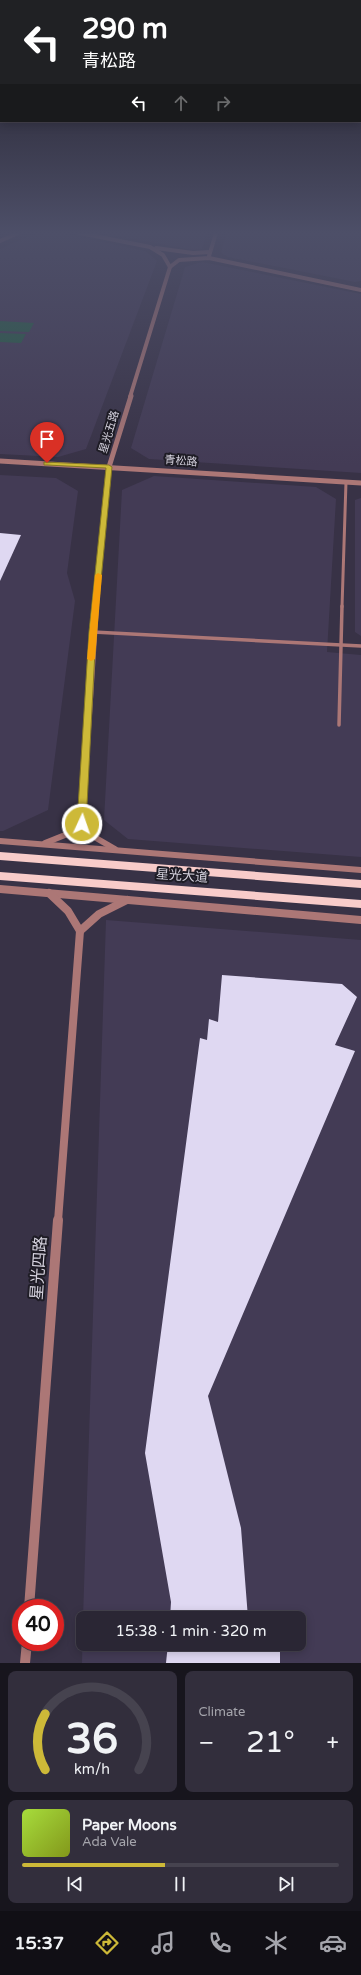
<!DOCTYPE html>
<html lang="en">
<head>
<meta charset="utf-8">
<style>
	body { margin:0; font-family:"Varela Round","Noto Sans SC",sans-serif; background:#322e3c; color:#f1f3f6; height:100vh; display:flex; flex-direction:column; font-size:15px; white-space:nowrap }
	* { box-sizing:border-box; margin:0 }
	p { font-size:13px; color:#a5a5ac }
	.icon { flex:none; width:22px; height:22px; fill:none; stroke:currentColor; stroke-width:2; stroke-linecap:round; stroke-linejoin:round }
	.map { position:relative; height:1663px; overflow:hidden }
	.drawer { display:flex; flex-direction:column; gap:8px; padding:8px; background:#17151d; flex:1 }
	.drawer>* { flex:none }
	.banner { position:absolute; left:0px; top:0px; width:361px; height:122px; box-shadow:0 2px 10px #0003,0 0 0 1px #46434f; background:#202124; color:#fff; overflow:hidden }
	.speed { position:absolute; left:12px; top:1599px; display:flex; gap:8px; font-size:20px; font-weight:700; text-align:center }
	.speed>* { display:grid; place-content:center; width:52px; height:52px; border-radius:50%; background:#2a2634; box-shadow:0 2px 10px #0003,0 0 0 1px #46434f; line-height:1 }
	.speed .limit { border:6px solid #d22; background:#fff; color:#111 }
	.pin { position:absolute; display:grid; place-items:center; width:34px; height:34px; color:#fff; margin:-41px -17px; border-radius:50% 50% 50% 0; rotate:-45deg; box-shadow:0 0 4px #0007 }
	.pin .icon { rotate:45deg }
	.me { position:absolute; width:44px; margin:-22px; rotate:3deg; stroke-linejoin:round; filter:drop-shadow(0 0 3px #0008) }
	.turn { display:flex; align-items:center; gap:14px; height:84px; padding:0 16px; font-size:18px }
	.turn .icon { width:52px; height:52px; stroke-width:2.5 }
	.turn b { display:block; font-size:28px; line-height:34px }
	.lanes { display:flex; align-items:center; height:38px; padding:0 16px; background:#0003; justify-content:center; gap:20px; direction:ltr }
	.lanes .off { opacity:.35 }
	.big { font-size:30px; font-weight:600; line-height:1.1 }
	.drawer .widget { flex:1; display:flex; flex-direction:column; justify-content:center; gap:6px; min-width:0; padding:0 14px; border-radius:8px; background:#322e3c }
	.drawer .dial { align-items:center; gap:0 }
	.dial svg { height:104px; overflow:visible; fill:none; stroke:#46434f; stroke-width:7; stroke-linecap:round; text-anchor:middle }
	.dial text { fill:#f1f3f6; stroke:none }
	.song { display:flex; align-items:center; gap:12px }
	.cover { width:48px; height:48px; border-radius:6px; background:linear-gradient(135deg,hsl(80 70% 55%),hsl(70 70% 35%)) }
	.played { height:4px; border-radius:2px; background:linear-gradient(90deg,#cdb938 45%,#46434f 45%) }
	.keys { display:flex; justify-content:space-around; direction:ltr }
	.heat { display:flex; justify-content:space-between; align-items:center; font-size:22px; direction:ltr }
	.drawer .tiles { flex:1; display:grid; gap:8px; grid-template-columns:1fr 1fr }
	.widget:last-child { grid-column:span 2 }
	.trip { position:absolute; left:76px; top:1611px; width:230px; height:40px; border-radius:8px; background:#2a2634; box-shadow:0 2px 10px #0003,0 0 0 1px #46434f; font-weight:600; line-height:40px; text-align:center }
	.menu { display:flex; height:64px; justify-content:space-around; align-items:center; background:#110f15; color:#a5a5ac }
	.menu .icon { width:28px; height:28px }
	.menu .active { color:#cdb938 }
	.menu b { font-size:18px; color:#f1f3f6 }
	.map>svg:first-child { display:block }
	.built { fill:#433b55 }
	.green { fill:#225f42 }
	.building { fill:#dfd8f2 }
	.lines { fill:none; stroke-linecap:round; stroke-linejoin:round }
	.minor-far1 { stroke:#ac7776; stroke-width:3 }
	.minor { stroke:#ac7776; stroke-width:3.5 }
	.tertiary-far4 { stroke:#ac7776; stroke-width:4 }
	.tertiary-far3 { stroke:#ac7776; stroke-width:5 }
	.tertiary-far2 { stroke:#ac7776; stroke-width:6 }
	.tertiary-far1 { stroke:#ac7776; stroke-width:8 }
	.tertiary { stroke:#ac7776; stroke-width:10 }
	.primary { fill:#f8ccca; fill-rule:evenodd }
	.route { fill:#cdb938; stroke:#857824 }
	.slow { fill:#f59e0b }
	.labels { text-anchor:middle; dominant-baseline:central; stroke-width:4; stroke-linejoin:round; paint-order:stroke }
	.far-street-label { font-size:11px; fill:#d5d2de; stroke:#1e1c25 }
	.street-label { font-size:13px; fill:#d5d2de; stroke:#1e1c25 }
	.near-street-label { font-size:16px; fill:#d5d2de; stroke:#1e1c25 }
</style>
</head>
<body>
<div class="map">
<svg width="361" height="1663" viewBox="0 0 361 1663">
	<rect width="100%" height="100%" fill="#383246"/>
	<g class="built">
		<path d="M61 233 145 251 157 261 86 449 58 457 0 454V249L31 235Z"/>
		<path d="M101 233H207L202 249 193 250Z"/>
		<path d="M226 233H361V281L355 282 228 257 221 253Z"/>
		<path d="M202 262 361 294V473L149 459 131 448 185 267Z"/>
		<path d="M0 475 56 478 78 491 67 573 75 601 48 810 3 831H0Z"/>
		<path d="M154 476 316 487 336 499 327 652 361 655V857L128 839 104 820 122 490Z"/>
		<path d="M361 498V636L355 632V500Z"/>
		<path d="M106 920 361 940V1663H82L83 1622V1644H299V1618H83Z"/>
	</g>
	<g class="green">
		<path d="M0 321 34 323 29 332 0 331Z"/>
		<path d="M0 333 26 334 21 343 0 342Z"/>
	</g>
	<g class="building">
		<path d="M0 533 21 535 0 581Z"/>
		<path d="M222 975 342 984 357 997 335 1045 355 1051 208 1396 241 1528 248 1618H170L171 1602 145 1453 200 1038 207 1040 209 1019 218 1022Z"/>
		<path d="M168 1644H253L280 1647V1663H166Z"/>
	</g>
	<g class="lines">
		<path class="minor-far1" d="M342 607 346 482"/>
		<g class="minor">
			<path d="M93 632 361 646"/>
			<path d="M339 725 342 606"/>
		</g>
		<g class="tertiary-far4">
			<path d="M80 233 150 247 163 255 170 267 179 260 209 258 361 290"/>
			<path d="M0 241 18 233"/>
			<path d="M156 248 193 253 210 252"/>
			<path d="M209 256 216 233"/>
			<path d="M130 397 170 267"/>
		</g>
		<g class="tertiary-far3">
			<path d="M0 461 361 483"/>
			<path d="M95 607 109 467 131 396"/>
		</g>
		<g class="tertiary-far2">
			<path d="M82 824 96 606"/>
			<path d="M0 841 361 870"/>
			<path d="M45 843 65 835 82 824 96 838 115 849"/>
		</g>
		<g class="tertiary-far1">
			<path d="M0 889 361 920"/>
			<path d="M49 893 68 911 80 931 99 914 127 900"/>
			<path d="M58 1221 80 931"/>
		</g>
		<g class="tertiary">
			<path d="M29 1608 58 1220"/>
			<path d="M25 1663 27 1642"/>
		</g>
		<g class="primary">
			<path d="M0 852 361 880V888L0 860Z"/>
			<path d="M0 872 361 900V908L0 880Z"/>
		</g>
	</g>
	<linearGradient id="sky" x2="0" y2="1"><stop stop-color="#1f1c26"/><stop offset="0.5" stop-color="#4d4f68"/><stop offset="1" stop-color="#4d4f68" stop-opacity="0"/></linearGradient>
	<rect width="361" height="466" fill="url(#sky)"/>
	<path class="route" d="M44 462 109 465 112 467 96 632 86 824 82 827 77 824 89 632 106 468 47 465H44Z"/>
	<path class="slow" d="M98 573 102 575 95 659 91 661 87 659 95 575Z"/>
	<g class="labels">
		<g class="far-street-label">
			<text transform="translate(109 432) rotate(-73)">星光五路</text>
			<text transform="translate(181 461) rotate(4)">青松路</text>
		</g>
		<g class="street-label">
			<text transform="translate(182 876) rotate(4)">星光大道</text>
		</g>
		<g class="near-street-label">
			<text transform="translate(39 1268) rotate(-86)">星光四路</text>
		</g>
	</g>
</svg>
<div class="speed"><div class="limit">40</div></div>
<div class="pin" style="left:47px;top:463px;background:#d93025"><svg class="icon" aria-label="arrive" viewBox="0 0 24 24"><path d="M6 21V4h12l-3 4 3 4H6"/></svg></div>
<svg class="me" style="left:82px;top:824px" viewBox="-20 -20 40 40"><circle r="17" fill="#cdb938" stroke="#fff" stroke-width="3"/><path d="M0-11L8 9 0 5-8 9z" fill="#fff"/></svg>
<div class="trip">15:38 · 1 min · 320 m</div>
<div class="banner">
<div class="turn"><svg class="icon" aria-label="left" viewBox="0 0 24 24"><path d="M17 20v-9H6M10 6l-5 5 5 5"/></svg><div><b>290 m</b>青松路</div></div>
<div class="lanes"><svg class="icon" aria-label="left" viewBox="0 0 24 24"><path d="M17 20v-9H6M10 6l-5 5 5 5"/></svg><svg class="icon off" aria-label="ahead" viewBox="0 0 24 24"><path d="M12 20V5M6 11l6-6 6 6"/></svg><svg class="icon off" aria-label="right" viewBox="0 0 24 24"><path d="M7 20v-9h11M14 6l5 5-5 5"/></svg></div>
</div>
</div>
<section class="drawer">
<div class="tiles">
<div class="widget dial"><svg viewBox="0 0 100 80">
<path d="M14 69A42 42 0 1 1 86 69"/>
<path d="M14 69A42 42 0 0 1 14 26" stroke="#cdb938"/>
<text x="50" y="56" font-size="32" font-weight="700">36</text>
<text x="50" y="72" font-size="11">km/h</text>
</svg></div>
<div class="widget"><p>Climate</p>
<div class="heat"><a>−</a><b class="big">21°</b><a>+</a></div>
</div>
<div class="widget">
<div class="song"><i class="cover"></i><div><b>Paper Moons</b><p>Ada Vale</p></div></div>
<div class="played"></div>
<div class="keys"><svg class="icon" aria-label="previous" viewBox="0 0 24 24"><path d="M18 5L8 12l10 7zM5 5v14"/></svg><svg class="icon" aria-label="pause" viewBox="0 0 24 24"><path d="M8 5v14M16 5v14"/></svg><svg class="icon" aria-label="next" viewBox="0 0 24 24"><path d="M6 5l10 7-10 7zM19 5v14"/></svg></div>
</div>
</div>
</section>
<nav class="menu">
<b>15:37</b>
<svg class="icon active" aria-label="directions" viewBox="0 0 24 24"><path d="M12 3l9 9-9 9-9-9zM9 14v-3h6M13 9l2 2-2 2"/></svg>
<svg class="icon" aria-label="music" viewBox="0 0 24 24"><path d="M9 18V5l10-2v13"/><circle cx="6" cy="18" r="3"/><circle cx="16" cy="16" r="3"/></svg>
<svg class="icon" aria-label="phone" viewBox="0 0 24 24"><path d="M5 4h4l2 5-3 2q2 4 5 5l2-3 5 2v4C11 20 4 13 5 4z"/></svg>
<svg class="icon" aria-label="climate" viewBox="0 0 24 24"><path d="M12 3v18M4 7l16 10M4 17L20 7"/></svg>
<svg class="icon" aria-label="car" viewBox="0 0 24 24"><path d="M5 17H2v-5l4-1 3-4h7l3 4 3 1v5h-3M9 17h6M6 11h13"/><circle cx="7" cy="17" r="2"/><circle cx="17" cy="17" r="2"/></svg>
</nav>
</body>
</html>
